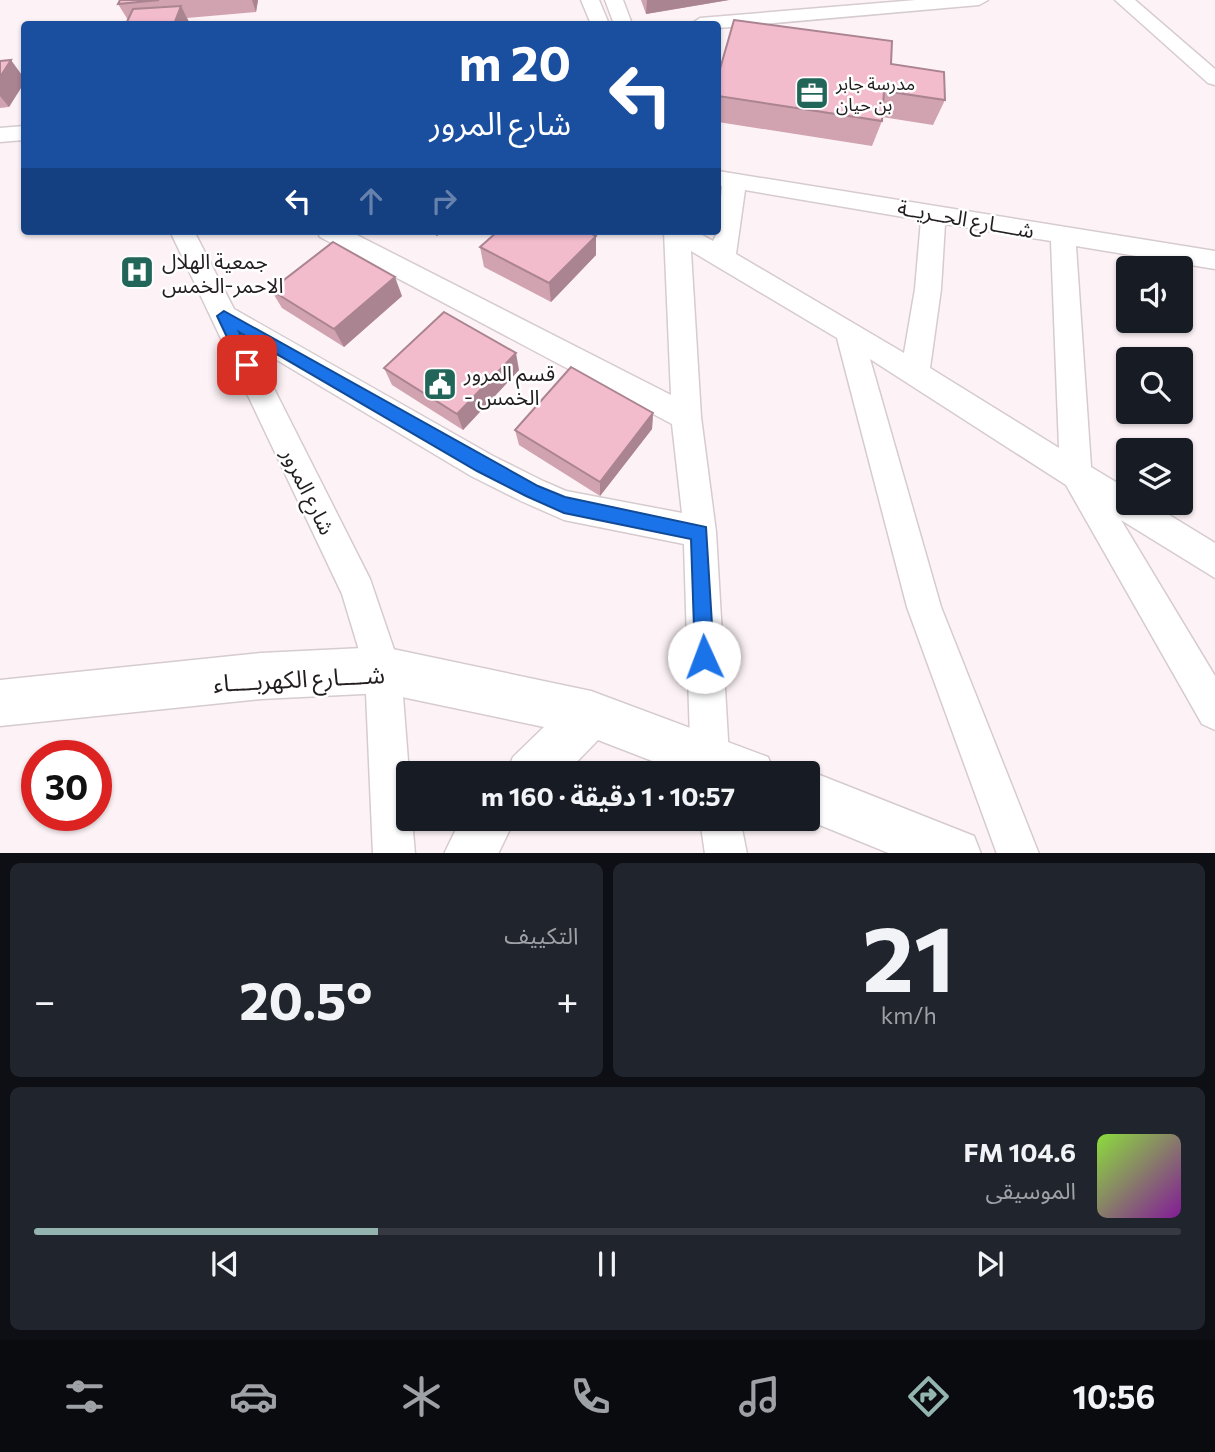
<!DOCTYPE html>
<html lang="ar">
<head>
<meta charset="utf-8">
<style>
	body { margin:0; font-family:Commissioner,"Noto Sans Arabic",sans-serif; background:#20242c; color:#f1f3f6; direction:rtl; height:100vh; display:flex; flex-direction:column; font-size:26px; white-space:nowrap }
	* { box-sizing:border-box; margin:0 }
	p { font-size:23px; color:#9ea1a6 }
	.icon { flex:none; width:38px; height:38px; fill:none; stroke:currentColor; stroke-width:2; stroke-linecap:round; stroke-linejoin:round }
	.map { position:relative; height:853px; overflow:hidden; direction:ltr }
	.drawer { display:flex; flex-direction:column; gap:10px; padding:10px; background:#0d0f14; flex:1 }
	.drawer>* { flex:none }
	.banner { position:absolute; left:21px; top:21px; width:700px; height:214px; border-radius:7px; box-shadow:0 2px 5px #0004; direction:rtl; background:#1a4fa0; color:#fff; overflow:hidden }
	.controls { position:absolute; left:1116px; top:256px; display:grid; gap:14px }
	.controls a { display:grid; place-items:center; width:77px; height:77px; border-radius:7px; background:#171b24; box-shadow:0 2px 5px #0004; font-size:35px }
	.speed { position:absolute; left:21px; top:740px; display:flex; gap:14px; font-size:35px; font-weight:700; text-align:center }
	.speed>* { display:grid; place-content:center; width:91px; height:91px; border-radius:50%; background:#171b24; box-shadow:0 2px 5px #0004; line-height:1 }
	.speed .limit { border:10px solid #d22; background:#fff; color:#111 }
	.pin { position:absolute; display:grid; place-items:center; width:60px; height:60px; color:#fff; margin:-30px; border-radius:14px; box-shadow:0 4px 10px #0006 }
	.me { position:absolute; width:77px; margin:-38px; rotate:358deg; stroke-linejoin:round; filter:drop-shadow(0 0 5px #0008) }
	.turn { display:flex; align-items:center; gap:24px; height:147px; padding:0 35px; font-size:32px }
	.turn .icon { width:91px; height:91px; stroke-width:2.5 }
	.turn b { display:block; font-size:49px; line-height:60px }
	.lanes { display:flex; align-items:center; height:66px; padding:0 35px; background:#0003; justify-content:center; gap:35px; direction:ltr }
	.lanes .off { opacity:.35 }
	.big { font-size:52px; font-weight:700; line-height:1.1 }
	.drawer .card { flex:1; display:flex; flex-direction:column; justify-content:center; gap:10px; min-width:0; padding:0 24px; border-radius:10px; background:#20242c }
	.drawer .dial { align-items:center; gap:0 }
	.dial b { font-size:91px; line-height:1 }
	.song { display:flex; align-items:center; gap:21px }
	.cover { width:84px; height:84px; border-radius:10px; background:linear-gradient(135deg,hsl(90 70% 55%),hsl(290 70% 35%)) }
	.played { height:7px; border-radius:4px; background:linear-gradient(90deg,#93b4af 30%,#363941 30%) }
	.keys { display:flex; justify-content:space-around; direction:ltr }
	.heat { display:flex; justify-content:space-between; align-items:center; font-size:38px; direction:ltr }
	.drawer .tiles { flex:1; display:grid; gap:10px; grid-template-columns:1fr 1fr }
	.card:last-child { grid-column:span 2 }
	.trip { position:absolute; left:396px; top:761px; width:424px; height:70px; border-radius:7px; background:#171b24; box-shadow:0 2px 5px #0004; font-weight:700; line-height:70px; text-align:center; direction:rtl }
	.dock { display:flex; height:112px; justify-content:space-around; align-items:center; background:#090b0e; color:#9ea1a6 }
	.dock .icon { width:49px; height:49px }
	.dock .current { color:#93b4af }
	.dock b { font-size:32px; color:#f1f3f6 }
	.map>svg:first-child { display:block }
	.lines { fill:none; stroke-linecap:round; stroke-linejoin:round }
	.minor-casing { stroke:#d6cbce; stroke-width:3 }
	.tertiary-casing { stroke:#d6cbce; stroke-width:3 }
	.minor { fill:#fff; fill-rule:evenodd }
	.tertiary { fill:#fff; fill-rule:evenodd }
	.wall { fill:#d1a2b0 }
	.shaded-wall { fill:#aa8490 }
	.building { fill:#f3bccd; stroke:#aa8490; stroke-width:2 }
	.route { fill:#1a73e8; stroke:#114b97; stroke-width:2 }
	.labels { text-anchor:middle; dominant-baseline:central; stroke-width:5; stroke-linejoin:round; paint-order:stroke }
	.far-poi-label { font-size:18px; fill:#221e1f; stroke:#fff; text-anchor:start }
	.street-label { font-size:21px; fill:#221e1f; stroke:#fff }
	.poi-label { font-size:21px; fill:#221e1f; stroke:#fff; text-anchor:start }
	.near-street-label { font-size:24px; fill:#221e1f; stroke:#fff }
</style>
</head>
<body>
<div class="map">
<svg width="1215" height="854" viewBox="0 0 1215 854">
	<rect width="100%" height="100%" fill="#fdf3f6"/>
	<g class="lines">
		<g class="minor-casing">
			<g id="minor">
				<path d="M581 0H599L609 24H591Z"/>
				<path d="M605 0H623L632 24H614Z"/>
				<path d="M916 0H988L979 5 718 28V24H691L700 18Z"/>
				<path d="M1115 0H1135L1215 69V85L1208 83Z"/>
				<path d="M24 126V140L0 142V128Z"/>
				<path d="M718 171 1215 251V269L1076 246 1091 467 1129 490V502H1148L1215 543V578L1121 520 1215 676V730L1202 724 1066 485 870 359 941 607 1039 854H997L907 607 837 338 691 251 701 417 716 532 730 774 691 773 684 544 564 520 521 501 471 476 252 345 370 579 401 670 409 774 408 819H412L415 854H373L365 670 342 594 170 231H194L234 309 493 456 543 481 566 491 682 513 672 424 320 237 317 231H349L671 395 664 231H695L713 241 718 231 722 186 718 185ZM745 190 921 220 915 289 904 353 736 254ZM945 224 1051 241 1059 448 930 368 941 289Z"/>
				<path d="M700 819H740L747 854H705Z"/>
			</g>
		</g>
		<g class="tertiary-casing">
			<g id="tertiary">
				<path d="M383 647 591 691 768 757 775 774H686L598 740 565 774H506L513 757 544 727 383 693 261 699 0 726V680L261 653Z"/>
				<path d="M807 770 974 836 981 854H891L805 819 807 774H799Z"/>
				<path d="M461 819H515L498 854H444Z"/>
			</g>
		</g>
		<use href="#minor" class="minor"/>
		<use href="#tertiary" class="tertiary"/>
	</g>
	<g class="wall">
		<path d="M120 0H258L256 12 187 18 190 24H126L128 20 118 4Z"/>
		<path d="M641 0H729L646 14Z"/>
		<path d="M0 61 24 78V83L9 107 0 108Z"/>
		<path d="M891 64 945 100 933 125 882 117V121L872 146 718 122V76Z"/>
		<path d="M427 231H443L437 236Z"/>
		<path d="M480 247 596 255 551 302 484 267Z"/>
		<path d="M271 290 402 296 344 347 282 308Z"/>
		<path d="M384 368 519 370 463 430 392 385Z"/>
		<path d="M653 413 652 429 600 496 519 445 515 430Z"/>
	</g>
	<g class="shaded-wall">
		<path d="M252 0H258L256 12Z"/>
		<path d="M647 0H729L646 14Z"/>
		<path d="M181 6 190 24H174Z"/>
		<path d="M11 60 24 78V83L9 107 0 96V77Z"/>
		<path d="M436 231H443L437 236Z"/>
		<path d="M596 236V255L551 302 549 283Z"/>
		<path d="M395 277 402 296 344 347 334 329Z"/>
		<path d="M516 353 519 370 463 430 457 414Z"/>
		<path d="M653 413 652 429 600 496V482Z"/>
	</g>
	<g class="building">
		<path d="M120 0H159L118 4Z"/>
		<path d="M181 6 174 24H126L133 9Z"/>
		<path d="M734 20 892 41 891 64 944 72 945 100 884 91 882 121 718 96V76Z"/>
		<path d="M11 60 0 77V61Z"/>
		<path d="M498 231H586L596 236 549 283 480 247Z"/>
		<path d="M333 242 395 277 334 329 271 290Z"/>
		<path d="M444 312 516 353 457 414 384 368Z"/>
		<path d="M571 367 653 413 600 482 515 430Z"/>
	</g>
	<path class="route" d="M224 311 538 486 565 497 706 527 714 657 711 664 704 666 697 664 695 657 691 539 564 513 526 496 477 471 239 332 255 365 247 371 242 369 217 316Z"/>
	<defs>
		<g id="office-square" transform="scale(1.75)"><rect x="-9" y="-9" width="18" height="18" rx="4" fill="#216658" stroke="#fff"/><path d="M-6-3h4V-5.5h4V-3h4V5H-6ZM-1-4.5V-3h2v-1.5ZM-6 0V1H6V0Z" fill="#fff"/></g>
		<g id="hospital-square" transform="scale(1.75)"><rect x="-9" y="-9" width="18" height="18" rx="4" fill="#216658" stroke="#fff"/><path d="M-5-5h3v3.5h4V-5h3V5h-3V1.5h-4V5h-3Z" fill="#fff"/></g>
		<g id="civic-square" transform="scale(1.75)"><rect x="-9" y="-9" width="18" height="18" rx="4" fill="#216658" stroke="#fff"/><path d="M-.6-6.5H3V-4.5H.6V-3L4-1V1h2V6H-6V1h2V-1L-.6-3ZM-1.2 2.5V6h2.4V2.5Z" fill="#fff"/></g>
	</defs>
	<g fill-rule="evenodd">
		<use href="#office-square" x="812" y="93"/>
		<use href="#hospital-square" x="137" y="272"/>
		<use href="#civic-square" x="440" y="384"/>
	</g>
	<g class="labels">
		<g class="far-poi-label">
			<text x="836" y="83">مدرسة جابر<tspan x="836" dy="21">بن حيان</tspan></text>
		</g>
		<g class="street-label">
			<text transform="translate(966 218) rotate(10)">شــــارع الحــريــة</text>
			<text transform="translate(309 491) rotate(64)">شارع المرور</text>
		</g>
		<g class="poi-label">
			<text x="162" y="260">جمعية الهلال<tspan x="162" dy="24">الاحمر-الخمس</tspan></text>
			<text x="464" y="372">قسم المرور<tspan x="464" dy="24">- الخمس</tspan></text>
		</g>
		<g class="near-street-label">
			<text transform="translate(299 678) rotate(-3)">شــــارع الكهربــــاء</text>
		</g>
	</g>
</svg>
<div class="controls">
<a><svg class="icon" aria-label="sound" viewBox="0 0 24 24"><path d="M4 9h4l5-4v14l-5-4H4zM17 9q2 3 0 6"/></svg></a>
<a><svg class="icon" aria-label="search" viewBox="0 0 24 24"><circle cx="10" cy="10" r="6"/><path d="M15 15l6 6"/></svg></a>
<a><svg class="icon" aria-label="layers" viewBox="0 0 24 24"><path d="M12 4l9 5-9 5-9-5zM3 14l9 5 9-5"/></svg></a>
</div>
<div class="speed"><div class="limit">30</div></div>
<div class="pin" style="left:247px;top:365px;background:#d93025"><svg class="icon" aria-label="arrive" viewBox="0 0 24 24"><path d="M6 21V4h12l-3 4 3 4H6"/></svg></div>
<svg class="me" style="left:704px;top:657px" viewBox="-20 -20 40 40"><circle r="19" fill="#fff"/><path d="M0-13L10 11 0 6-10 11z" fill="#1a73e8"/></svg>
<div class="trip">10:57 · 1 دقيقة · 160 m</div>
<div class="banner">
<div class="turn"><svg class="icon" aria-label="left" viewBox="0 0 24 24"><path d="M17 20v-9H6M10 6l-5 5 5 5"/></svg><div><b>20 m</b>شارع المرور</div></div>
<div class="lanes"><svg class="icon" aria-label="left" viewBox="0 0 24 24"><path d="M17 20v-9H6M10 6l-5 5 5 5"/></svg><svg class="icon off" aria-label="ahead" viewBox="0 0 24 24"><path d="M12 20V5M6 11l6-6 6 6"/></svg><svg class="icon off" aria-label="right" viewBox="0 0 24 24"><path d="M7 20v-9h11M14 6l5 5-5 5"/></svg></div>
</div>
</div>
<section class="drawer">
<div class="tiles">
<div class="card dial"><b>21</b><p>km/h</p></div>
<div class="card"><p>التكييف</p>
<div class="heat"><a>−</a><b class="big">20.5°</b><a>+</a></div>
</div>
<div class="card">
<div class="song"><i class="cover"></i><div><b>104.6 FM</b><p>الموسيقى</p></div></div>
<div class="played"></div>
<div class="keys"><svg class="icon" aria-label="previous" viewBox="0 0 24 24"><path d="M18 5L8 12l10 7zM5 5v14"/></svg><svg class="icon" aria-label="pause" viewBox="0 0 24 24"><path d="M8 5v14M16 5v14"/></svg><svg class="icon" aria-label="next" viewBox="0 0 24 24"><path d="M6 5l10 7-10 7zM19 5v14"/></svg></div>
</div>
</div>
</section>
<nav class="dock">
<b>10:56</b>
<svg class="icon current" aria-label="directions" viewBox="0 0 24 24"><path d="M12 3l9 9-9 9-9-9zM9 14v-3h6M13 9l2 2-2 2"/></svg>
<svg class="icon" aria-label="music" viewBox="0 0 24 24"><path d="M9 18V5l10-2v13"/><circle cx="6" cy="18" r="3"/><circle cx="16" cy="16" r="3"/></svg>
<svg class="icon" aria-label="phone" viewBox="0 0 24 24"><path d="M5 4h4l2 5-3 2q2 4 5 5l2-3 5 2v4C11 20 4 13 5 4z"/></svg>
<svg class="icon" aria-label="climate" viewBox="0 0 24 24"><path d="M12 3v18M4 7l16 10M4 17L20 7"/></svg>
<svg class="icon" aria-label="car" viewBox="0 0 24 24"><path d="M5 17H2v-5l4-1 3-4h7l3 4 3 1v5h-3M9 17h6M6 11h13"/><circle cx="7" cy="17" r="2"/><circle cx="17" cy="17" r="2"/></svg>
<svg class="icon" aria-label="filters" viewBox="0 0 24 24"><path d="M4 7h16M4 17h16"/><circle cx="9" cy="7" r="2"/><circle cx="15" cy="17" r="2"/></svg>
</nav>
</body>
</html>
